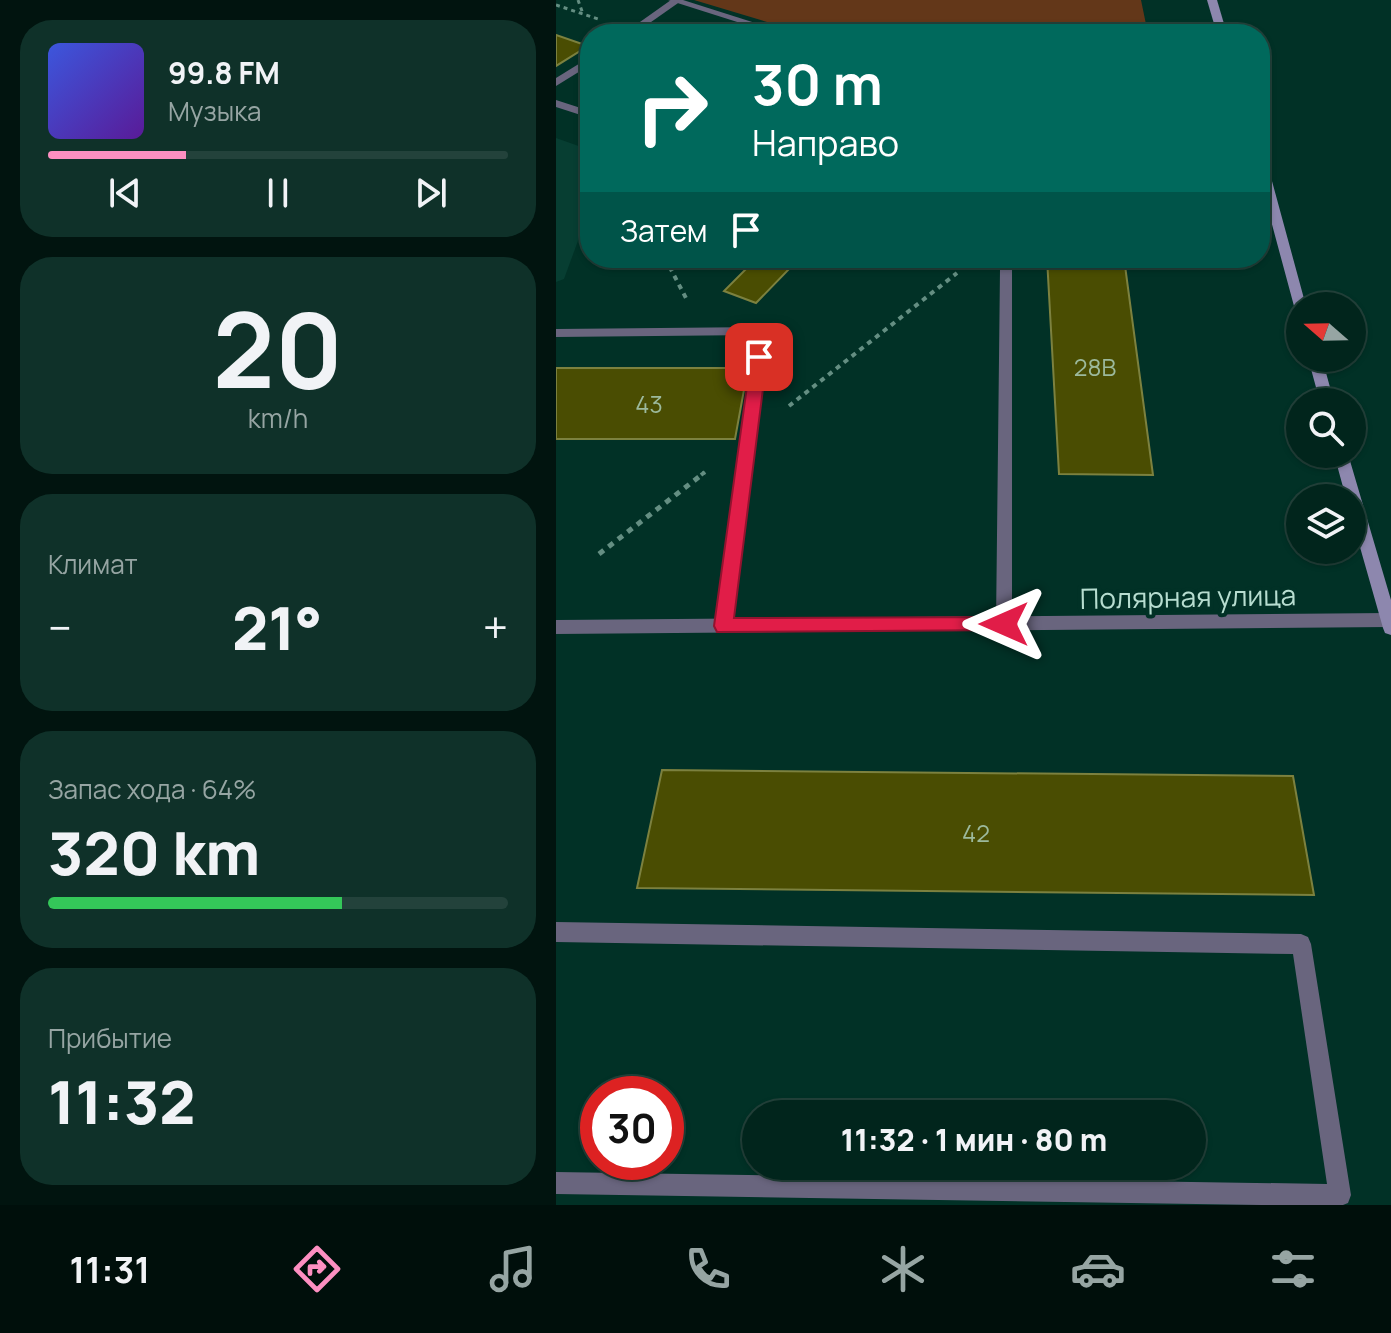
<!DOCTYPE html>
<html lang="ru">
<head>
<meta charset="utf-8">
<style>
	body { margin:0; font-family:Manrope,sans-serif; background:#0f3129; color:#f1f3f6; height:100vh; display:flex; flex-direction:column; font-size:30px; white-space:nowrap }
	* { box-sizing:border-box; margin:0 }
	p { font-size:26px; color:#96a5a3 }
	.icon { flex:none; width:44px; height:44px; fill:none; stroke:currentColor; stroke-width:2; stroke-linecap:round; stroke-linejoin:round }
	.map { position:relative; flex:1; overflow:hidden }
	.details { display:flex; flex-direction:column; gap:20px; padding:20px; background:#01140f; width:556px }
	.details>* { flex:none }
	.guide { position:absolute; left:24px; top:24px; width:690px; height:244px; border-radius:32px; box-shadow:0 2px 6px #0004,0 0 0 2px #23423b; background:#00695c; color:#fff; overflow:hidden }
	.needle { width:52px; rotate:290deg }
	.controls { position:absolute; left:730px; top:292px; display:grid; gap:16px }
	.controls a { display:grid; place-items:center; width:80px; height:80px; border-radius:50%; background:#01251c; box-shadow:0 2px 6px #0004,0 0 0 2px #23423b; font-size:40px }
	.speed { position:absolute; left:24px; top:1076px; display:flex; gap:16px; font-size:40px; font-weight:700; text-align:center }
	.speed>* { display:grid; place-content:center; width:104px; height:104px; border-radius:50%; background:#01251c; box-shadow:0 2px 6px #0004,0 0 0 2px #23423b; line-height:1 }
	.speed .limit { border:12px solid #d22; background:#fff; color:#111 }
	.pin { position:absolute; display:grid; place-items:center; width:68px; height:68px; color:#fff; margin:-34px; border-radius:16px; box-shadow:0 4px 12px #0006 }
	.me { position:absolute; width:88px; margin:-44px; rotate:270deg; stroke-linejoin:round; filter:drop-shadow(0 0 6px #0008) }
	.turn { display:flex; align-items:center; gap:28px; height:168px; padding:0 40px; font-size:36px }
	.turn .icon { width:104px; height:104px; stroke-width:2.5 }
	.turn b { display:block; font-size:56px; line-height:68px }
	.then { display:flex; align-items:center; height:76px; padding:0 40px; background:#0003; gap:16px; font-size:30px }
	.big { font-size:60px; font-weight:800; line-height:1.1 }
	.details .tile { flex:1; display:flex; flex-direction:column; justify-content:center; gap:12px; min-width:0; padding:0 28px; border-radius:32px; background:#0f3129 }
	.details .dial { align-items:center; gap:0 }
	.dial b { font-size:104px; line-height:1 }
	.song { display:flex; align-items:center; gap:24px }
	.cover { width:96px; height:96px; border-radius:12px; background:linear-gradient(135deg,hsl(230 70% 55%),hsl(270 70% 35%)) }
	.played { height:8px; border-radius:4px; background:linear-gradient(90deg,#fd8fc1 30%,#23423b 30%) }
	.keys { display:flex; justify-content:space-around; direction:ltr }
	.heat { display:flex; justify-content:space-between; align-items:center; font-size:44px; direction:ltr }
	.charge { height:12px; border-radius:6px; background:linear-gradient(90deg,#34c759 64%,#23423b 0) }
	.trip { position:absolute; left:186px; top:1100px; width:464px; height:80px; border-radius:40px; background:#01251c; box-shadow:0 2px 6px #0004,0 0 0 2px #23423b; font-weight:800; line-height:80px; text-align:center }
	.tab-bar { display:flex; height:128px; justify-content:space-around; align-items:center; background:#000f0b; color:#96a5a3 }
	.tab-bar .icon { width:56px; height:56px }
	.tab-bar .on { color:#fd8fc1 }
	.tab-bar b { font-size:36px; color:#f1f3f6 }
	main { display:flex; flex:1; min-height:0 }
	.map>svg:first-child { display:block }
	.built { fill:#073e32 }
	.green { fill:#633719 }
	.building { fill:#4a4d02; stroke:#7c813f; stroke-width:2 }
	.lines { fill:none; stroke-linecap:round; stroke-linejoin:round }
	.path-far2 { stroke:#648e82; stroke-width:3; stroke-dasharray:4 4; stroke-linecap:butt }
	.path-far1 { stroke:#648e82; stroke-width:4; stroke-dasharray:5 5; stroke-linecap:butt }
	.path { stroke:#648e82; stroke-width:5; stroke-dasharray:6 6; stroke-linecap:butt }
	.service { fill:#69657e; fill-rule:evenodd }
	.minor { fill:#69657e; fill-rule:evenodd }
	.secondary { fill:#8d87ae; fill-rule:evenodd }
	.route { fill:#e11d48; stroke:#92132f; stroke-width:2 }
	.labels { text-anchor:middle; dominant-baseline:central; stroke-width:8; stroke-linejoin:round; paint-order:stroke }
	.number-label { font-size:24px; fill:#9cb99c }
	.street-label { font-size:28px; fill:#b7ddd0; stroke:#013126 }
</style>
</head>
<body>
<main>
<section class="details">
<div class="tile">
<div class="song"><i class="cover"></i><div><b>99.8 FM</b><p>Музыка</p></div></div>
<div class="played"></div>
<div class="keys"><svg class="icon" aria-label="previous" viewBox="0 0 24 24"><path d="M18 5L8 12l10 7zM5 5v14"/></svg><svg class="icon" aria-label="pause" viewBox="0 0 24 24"><path d="M8 5v14M16 5v14"/></svg><svg class="icon" aria-label="next" viewBox="0 0 24 24"><path d="M6 5l10 7-10 7zM19 5v14"/></svg></div>
</div>
<div class="tile dial"><b>20</b><p>km/h</p></div>
<div class="tile"><p>Климат</p>
<div class="heat"><a>−</a><b class="big">21°</b><a>+</a></div>
</div>
<div class="tile"><p>Запас хода · 64%</p><b class="big">320 km</b><div class="charge"></div></div>
<div class="tile"><p>Прибытие</p><b class="big">11:32</b></div>
</section>
<div class="map">
<svg width="835" height="1205" viewBox="0 0 835 1205">
	<rect width="100%" height="100%" fill="#013126"/>
	<path class="built" d="M0 138 34 150V208L8 279 0 282Z"/>
	<path class="green" d="M138 0H585L592 34H251Z"/>
	<g class="building">
		<path d="M0 35 32 46 0 66Z"/>
		<path d="M201 258H213L236 266 200 303 168 291Z"/>
		<path d="M491 258H568L597 475 503 474Z"/>
		<path d="M0 368H192L179 439H0Z"/>
		<path d="M106 770 737 776 758 895 81 888Z"/>
	</g>
	<g class="lines">
		<g class="path-far2">
			<path d="M22 0 27 14"/>
			<path d="M0 5 45 20"/>
		</g>
		<g class="path-far1">
			<path d="M109 258 131 300"/>
			<path d="M233 406 401 273"/>
			<path d="M145 475 153 469"/>
		</g>
		<path class="path" d="M43 554 148 473"/>
		<g class="service">
			<path d="M115 0 125 1 78 34H67Z"/>
			<path d="M34 57V65L0 86V78Z"/>
			<path d="M0 100 34 111V118L0 107Z"/>
			<path d="M419 258H437L456 267V624L454 629H442L440 624 444 269Z"/>
			<path d="M207 327 214 331 176 626 174 631 168 633 162 631 160 626 200 335 0 337V329Z"/>
			<path d="M0 922 745 934 752 937 755 944 795 1195 792 1203 787 1205H705L0 1194V1172L771 1184 737 954 0 942Z"/>
		</g>
		<g class="minor">
			<path d="M112 0H127L234 34H219Z"/>
			<path d="M833 613V627L0 634V620Z"/>
		</g>
		<g class="secondary">
			<path d="M651 0H661L671 34H661Z"/>
			<path d="M704 156 710 159 750 306H744V310L738 306 704 180Z"/>
			<path d="M752 358H766L778 402H764Z"/>
			<path d="M778 454H792L835 600V635L829 633 827 628 796 519V498H790Z"/>
		</g>
	</g>
	<path class="route" d="M203 352 211 357 178 618 448 617 455 619 457 624 455 630 161 632 158 626 195 357Z"/>
	<g class="labels">
		<g class="number-label">
			<text x="539" y="366">28В</text>
			<text x="93" y="403">43</text>
			<text x="420" y="832">42</text>
		</g>
		<g class="street-label">
			<text transform="translate(632 596) rotate(-1)">Полярная улица</text>
		</g>
	</g>
</svg>
<div class="controls">
<a><svg class="needle" viewBox="-14 -14 28 28"><path d="M0-13l5 13h-10z" fill="#e53935"/><path d="M0 13l5-13h-10z" fill="#96a5a3"/></svg></a>
<a><svg class="icon" aria-label="search" viewBox="0 0 24 24"><circle cx="10" cy="10" r="6"/><path d="M15 15l6 6"/></svg></a>
<a><svg class="icon" aria-label="layers" viewBox="0 0 24 24"><path d="M12 4l9 5-9 5-9-5zM3 14l9 5 9-5"/></svg></a>
</div>
<div class="speed"><div class="limit">30</div></div>
<div class="pin" style="left:203px;top:357px;background:#d93025"><svg class="icon" aria-label="arrive" viewBox="0 0 24 24"><path d="M6 21V4h12l-3 4 3 4H6"/></svg></div>
<svg class="me" style="left:448px;top:624px" viewBox="-20 -20 40 40"><path d="M0-17L14 15 0 8-14 15z" fill="#e11d48" stroke="#fff" stroke-width="4"/></svg>
<div class="trip">11:32 · 1 мин · 80 m</div>
<div class="guide">
<div class="turn"><svg class="icon" aria-label="right" viewBox="0 0 24 24"><path d="M7 20v-9h11M14 6l5 5-5 5"/></svg><div><b>30 m</b>Направо</div></div>
<div class="then">Затем<svg class="icon" aria-label="arrive" viewBox="0 0 24 24"><path d="M6 21V4h12l-3 4 3 4H6"/></svg></div>
</div>
</div>
</main>
<nav class="tab-bar">
<b>11:31</b>
<svg class="icon on" aria-label="directions" viewBox="0 0 24 24"><path d="M12 3l9 9-9 9-9-9zM9 14v-3h6M13 9l2 2-2 2"/></svg>
<svg class="icon" aria-label="music" viewBox="0 0 24 24"><path d="M9 18V5l10-2v13"/><circle cx="6" cy="18" r="3"/><circle cx="16" cy="16" r="3"/></svg>
<svg class="icon" aria-label="phone" viewBox="0 0 24 24"><path d="M5 4h4l2 5-3 2q2 4 5 5l2-3 5 2v4C11 20 4 13 5 4z"/></svg>
<svg class="icon" aria-label="climate" viewBox="0 0 24 24"><path d="M12 3v18M4 7l16 10M4 17L20 7"/></svg>
<svg class="icon" aria-label="car" viewBox="0 0 24 24"><path d="M5 17H2v-5l4-1 3-4h7l3 4 3 1v5h-3M9 17h6M6 11h13"/><circle cx="7" cy="17" r="2"/><circle cx="17" cy="17" r="2"/></svg>
<svg class="icon" aria-label="filters" viewBox="0 0 24 24"><path d="M4 7h16M4 17h16"/><circle cx="9" cy="7" r="2"/><circle cx="15" cy="17" r="2"/></svg>
</nav>
</body>
</html>
